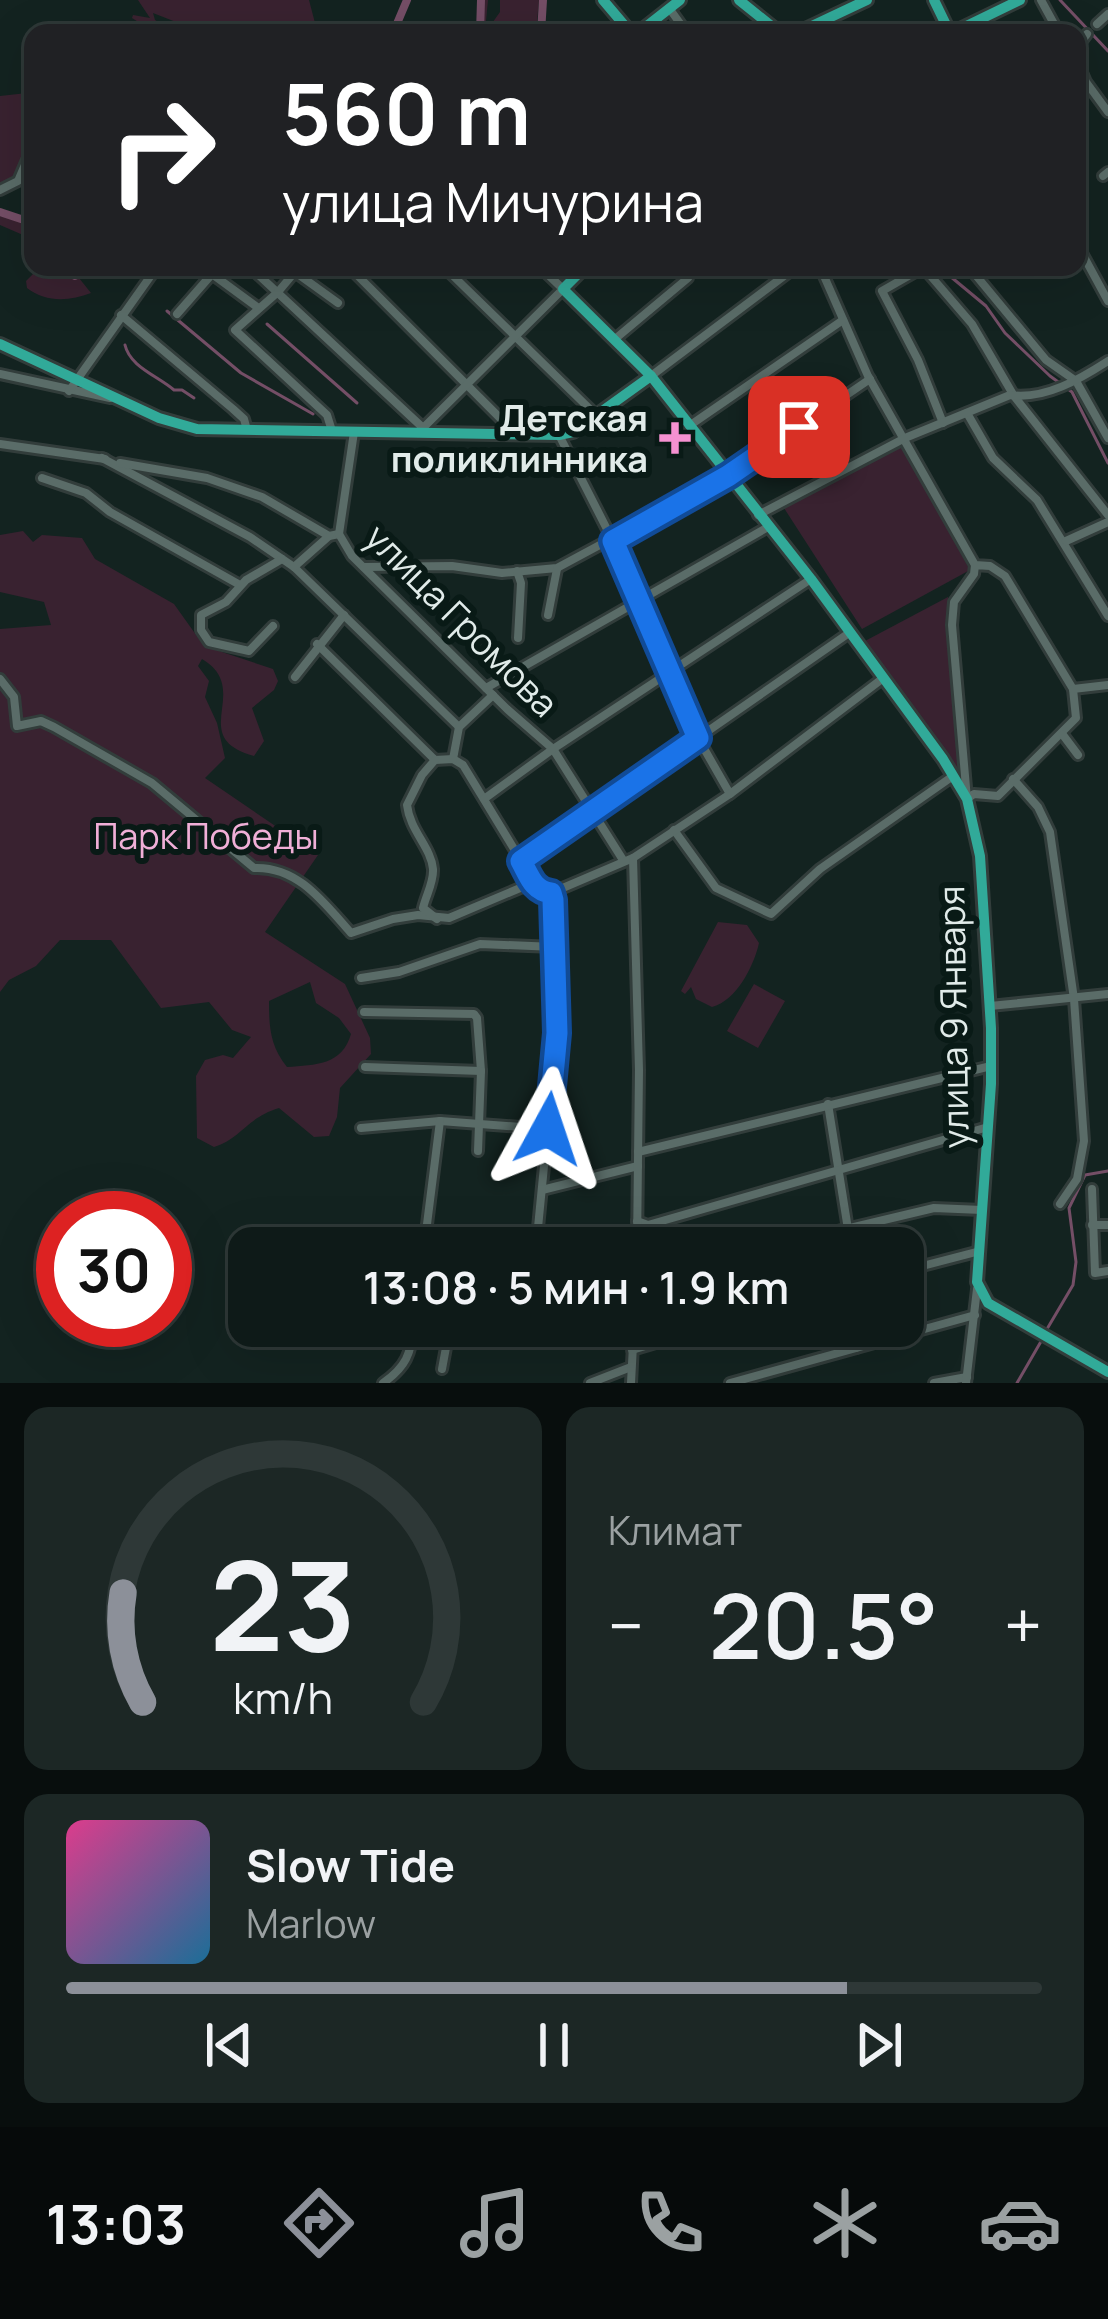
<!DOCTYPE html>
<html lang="ru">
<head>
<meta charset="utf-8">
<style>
	body { margin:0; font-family:Manrope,sans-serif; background:#1c2725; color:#f1f3f6; height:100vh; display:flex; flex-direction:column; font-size:45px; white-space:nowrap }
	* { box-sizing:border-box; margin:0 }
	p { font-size:39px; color:#9ba1a2 }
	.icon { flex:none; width:66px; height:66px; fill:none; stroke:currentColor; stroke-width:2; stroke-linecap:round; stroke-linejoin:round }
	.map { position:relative; height:1383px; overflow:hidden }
	.drawer { display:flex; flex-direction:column; gap:24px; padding:24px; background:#080e0d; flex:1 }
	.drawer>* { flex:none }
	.hud { position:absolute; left:24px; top:24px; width:1062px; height:252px; border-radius:24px; box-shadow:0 12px 48px #0002,0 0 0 3px #2e3837; background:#202124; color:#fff; overflow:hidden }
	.speed { position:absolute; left:36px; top:1191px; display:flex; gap:24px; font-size:60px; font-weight:700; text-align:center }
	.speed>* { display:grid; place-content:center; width:156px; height:156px; border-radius:50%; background:#0e1a18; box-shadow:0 12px 48px #0002,0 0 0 3px #2e3837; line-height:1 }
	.speed .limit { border:18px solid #d22; background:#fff; color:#111 }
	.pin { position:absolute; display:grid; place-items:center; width:102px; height:102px; color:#fff; margin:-51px; border-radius:24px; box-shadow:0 6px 18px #0006 }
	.me { position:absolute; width:132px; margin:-66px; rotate:5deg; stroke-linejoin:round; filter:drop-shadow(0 0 9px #0008) }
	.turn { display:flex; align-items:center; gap:42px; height:252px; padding:0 60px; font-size:54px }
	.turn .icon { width:156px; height:156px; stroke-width:2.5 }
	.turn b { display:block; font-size:84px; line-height:102px }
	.big { font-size:90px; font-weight:600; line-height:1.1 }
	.drawer .widget { flex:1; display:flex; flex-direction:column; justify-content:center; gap:18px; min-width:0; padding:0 42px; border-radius:24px; background:#1c2725 }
	.drawer .dial { align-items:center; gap:0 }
	.dial svg { height:312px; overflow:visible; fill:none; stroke:#2e3837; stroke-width:7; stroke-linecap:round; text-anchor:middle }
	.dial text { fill:#f1f3f6; stroke:none }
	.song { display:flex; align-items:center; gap:36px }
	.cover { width:144px; height:144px; border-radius:18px; background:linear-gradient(135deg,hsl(330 70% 55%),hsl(200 70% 35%)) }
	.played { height:12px; border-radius:6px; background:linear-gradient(90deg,#8c9099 80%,#2e3837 80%) }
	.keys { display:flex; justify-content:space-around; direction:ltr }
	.heat { display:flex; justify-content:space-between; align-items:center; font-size:66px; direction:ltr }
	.drawer .tiles { flex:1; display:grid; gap:24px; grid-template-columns:1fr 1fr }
	.widget:last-child { grid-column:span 2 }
	.trip { position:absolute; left:228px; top:1227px; width:696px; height:120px; border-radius:24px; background:#0e1a18; box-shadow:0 12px 48px #0002,0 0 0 3px #2e3837; font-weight:600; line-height:120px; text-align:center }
	.tab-bar { display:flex; height:192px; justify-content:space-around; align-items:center; background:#060a0a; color:#9ba1a2 }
	.tab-bar .icon { width:84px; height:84px }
	.tab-bar .on { color:#8c9099 }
	.tab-bar b { font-size:54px; color:#f1f3f6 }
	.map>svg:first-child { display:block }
	.green { fill:#392230; fill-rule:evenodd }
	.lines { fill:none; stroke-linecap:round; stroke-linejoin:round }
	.stream { stroke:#744e66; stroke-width:3 }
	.river { stroke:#744e66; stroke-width:8 }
	.minor-casing { stroke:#323d3b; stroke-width:14 }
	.major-casing { stroke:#323d3b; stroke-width:16 }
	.minor { stroke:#5a6c68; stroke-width:8 }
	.major { stroke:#31aa99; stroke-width:10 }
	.route-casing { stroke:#114b97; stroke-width:30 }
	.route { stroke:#1a73e8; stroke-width:21 }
	.poi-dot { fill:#f591d1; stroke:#091a16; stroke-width:4.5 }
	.labels { text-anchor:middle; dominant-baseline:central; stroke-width:12; stroke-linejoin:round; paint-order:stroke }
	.poi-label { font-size:36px; font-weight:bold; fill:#e1ebe9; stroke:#091a16; text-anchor:end }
	.street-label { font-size:36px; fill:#e1ebe9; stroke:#091a16 }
	.park-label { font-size:36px; fill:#f0afd7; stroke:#091a16 }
</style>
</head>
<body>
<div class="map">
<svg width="1108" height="1383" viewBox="0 0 1108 1383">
	<rect width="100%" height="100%" fill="#132320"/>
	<g class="green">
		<path d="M138 0H309L315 23 304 33H204L153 13 155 20 177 33H156L132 18 133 15 150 18Z"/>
		<path d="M483 0H488L486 21 490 26 500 12V0H539L536 33H482Z"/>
		<path d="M27 93C41 124 28 151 14 180L0 187V96Z"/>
		<path d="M0 216 17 219 33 228V267H54L65 278H79L91 293C70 301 46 303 27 288L26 281 36 271 27 264 23 235 0 225Z"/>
		<path d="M902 446 970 570 862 629 784 508Z"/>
		<path d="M23 531 33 542 42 535 82 538 95 559 174 604 204 646 273 669 278 681 274 690 252 708 264 741 254 756C185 737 254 690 202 659L198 666 209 681 205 697 217 723 225 758 205 778 318 855 265 932 345 984 370 1038 371 1054 340 1088 337 1117 329 1136 314 1137 279 1108C246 1118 242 1138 214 1147L197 1138 196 1076 205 1060 223 1055 233 1058 251 1037 232 1030 209 1002 161 1008 111 940H60L36 966 9 980 0 992V629L51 625 44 602 0 592V535ZM310 982 316 1003 339 1018 351 1034C342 1065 316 1065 287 1067 270 1046 269 1027 269 1001Z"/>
		<path d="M948 597 961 776 865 641Z"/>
		<path d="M718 922 747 925 759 943C754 966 736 1001 712 1007L696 999 691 987 685 994 681 991Z"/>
		<path d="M754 984 785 1001 758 1048 727 1031Z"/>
	</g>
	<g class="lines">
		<g class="stream">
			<path d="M1060 0 1108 51"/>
			<path d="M626 267H647"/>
			<path d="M685 267 686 271 706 272 713 267"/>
			<path d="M939 267 986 306 1005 333 1050 376 1072 392 1108 463"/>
			<path d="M167 311 241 373 313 414"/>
			<path d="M267 324 357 403"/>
			<path d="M125 345C130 367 158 376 174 390H182L194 398"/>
			<path d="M1047 1329 1073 1285 1076 1262 1069 1208 1085 1175 1108 1171"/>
			<path d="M1017 1383 1043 1338"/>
		</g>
		<g class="river">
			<path d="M393 33 407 0"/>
			<path d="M480 33 481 0"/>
			<path d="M541 33 543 0"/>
			<path d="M0 212 33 223"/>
			<path d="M59 267 75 276 88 267"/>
		</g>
		<g class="minor-casing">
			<g id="minor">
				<path d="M1041 0 1059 33"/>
				<path d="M669 8 687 33"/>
				<path d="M1097 24 1108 14"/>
				<path d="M1077 47 1087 34"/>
				<path d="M1077 61 1086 82 1108 112"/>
				<path d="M1103 176 1108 172"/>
				<path d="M0 190 18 181 33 146"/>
				<path d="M1077 244 1108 301"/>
				<path d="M250 267 421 426"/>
				<path d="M299 267 278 292 235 330 327 415 332 431"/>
				<path d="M349 267 517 435"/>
				<path d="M391 267 396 271"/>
				<path d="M444 267 596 415"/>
				<path d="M820 267 868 376 975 565 990 566 1005 576 1073 689 1076 718 998 796 974 794 967 799 952 625 954 602 974 574 975 565"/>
				<path d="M923 267 972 324 1014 396 1108 515"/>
				<path d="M924 267 882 291 918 360 943 423"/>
				<path d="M969 267 1046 360 1076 381 1108 438"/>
				<path d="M295 272 338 303"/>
				<path d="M177 314 212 274 257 307"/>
				<path d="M121 315 233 409 244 419 247 430"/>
				<path d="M615 339 688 278"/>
				<path d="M0 374 110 398"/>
				<path d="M651 376 796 267"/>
				<path d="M69 391 157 267"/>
				<path d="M967 413 993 458 1037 500 1108 616"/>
				<path d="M689 426 843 320"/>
				<path d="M418 433 563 289 540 267"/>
				<path d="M559 435 613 541 698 738 730 794"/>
				<path d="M0 444 105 459"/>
				<path d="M102 458 250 537 294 567 459 727"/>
				<path d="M120 463 207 478 262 497 329 536 339 534"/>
				<path d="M42 478 86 493 110 512 240 585"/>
				<path d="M758 515 905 438 1010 395C1045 400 1080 379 1108 361"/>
				<path d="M339 534 352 556 507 709 553 749 623 860"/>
				<path d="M339 534 354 432"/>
				<path d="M1066 541 1108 522"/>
				<path d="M294 567 329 536"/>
				<path d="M364 567 452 566 502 573 557 568 728 476 870 379"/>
				<path d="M517 571 521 583 518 638"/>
				<path d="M548 615 557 569"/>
				<path d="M273 626 249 651 209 642 201 630V615L226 602 246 580 282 559"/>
				<path d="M317 644 435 760 453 759 463 765 539 890 551 893 633 858"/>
				<path d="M295 677 344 615"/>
				<path d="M0 679 14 697 17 726 41 721 54 727 152 783 254 868C298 866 324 903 351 933L393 919 418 915 449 918 532 883"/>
				<path d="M486 688 768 527"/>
				<path d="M1073 689 1108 685"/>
				<path d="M1063 735 1078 755"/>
				<path d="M453 759 459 727 493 695"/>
				<path d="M435 760 422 775 407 805C410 831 431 847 433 869 434 882 426 895 423 908L437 919"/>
				<path d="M1013 779 1038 807 1050 832 1074 999 1084 1141 1077 1179 1060 1204"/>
				<path d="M484 799 553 749 811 579"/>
				<path d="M674 830 716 888 771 914 820 869 953 776"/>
				<path d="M521 861 849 633"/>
				<path d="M361 978 399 972 480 944 555 947"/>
				<path d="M990 1006 1108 994"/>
				<path d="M364 1012 474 1014 477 1018 481 1071 478 1151"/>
				<path d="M365 1067 481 1071"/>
				<path d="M828 1104 851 1248"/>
				<path d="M361 1128 440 1121 548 1129"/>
				<path d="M638 1152 991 1066"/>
				<path d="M1092 1189 1095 1273 1108 1271"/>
				<path d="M542 1190 638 1166"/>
				<path d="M637 1221 648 1225 988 1127"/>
				<path d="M1092 1225H1108"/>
				<path d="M424 1248 440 1121"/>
				<path d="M536 1248 557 1033 551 893"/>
				<path d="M637 1248 639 1070 633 858 730 794 882 679"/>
				<path d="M766 1248 934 1208 982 1210"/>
				<path d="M903 1271 980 1251"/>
				<path d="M855 1326 856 1348"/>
				<path d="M450 1337 470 1326"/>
				<path d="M632 1350 713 1326"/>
				<path d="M442 1369 450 1326"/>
				<path d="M383 1383C406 1367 411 1354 414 1326"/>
				<path d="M590 1383 631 1367"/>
				<path d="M631 1383 634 1326"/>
				<path d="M730 1383 975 1315"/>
				<path d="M934 1383 967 1377"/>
				<path d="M966 1383 977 1289"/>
			</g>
		</g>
		<g class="major-casing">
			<g id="major">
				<path d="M603 0 631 33"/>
				<path d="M739 0 780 33"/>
				<path d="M934 0 950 33"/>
				<path d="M638 33 680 0"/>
				<path d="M797 33 867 0"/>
				<path d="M952 33 1020 0"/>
				<path d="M585 267 563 289 651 376 811 579 943 759 967 799 980 856 991 1028V1084L977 1282 988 1303 1108 1372"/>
				<path d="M0 344 159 418 197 429 559 435 573 432 651 376"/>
			</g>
		</g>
		<use href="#minor" class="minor"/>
		<use href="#major" class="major"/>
	</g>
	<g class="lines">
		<g class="route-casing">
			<path id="route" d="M548 1129 557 1033 553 900 551 893C533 891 529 875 521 861L698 738 613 541 728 476 799 427"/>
		</g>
		<use href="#route" class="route"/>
	</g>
	<path class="poi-dot" d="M669 420h12v12h12v12h-12v12h-12v-12h-12v-12h12z"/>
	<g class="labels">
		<g class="poi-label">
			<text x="648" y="417">Детская<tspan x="648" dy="41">поликлинника</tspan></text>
		</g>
		<g class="street-label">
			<text transform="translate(462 620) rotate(45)">улица Громова</text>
			<text transform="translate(953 1017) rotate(-91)">улица 9 Января</text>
		</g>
		<g class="park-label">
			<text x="206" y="835">Парк Победы</text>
		</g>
	</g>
</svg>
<div class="speed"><div class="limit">30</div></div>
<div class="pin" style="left:799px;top:427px;background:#d93025"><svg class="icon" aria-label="arrive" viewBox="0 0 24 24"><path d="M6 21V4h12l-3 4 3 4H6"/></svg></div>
<svg class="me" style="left:548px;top:1129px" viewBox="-20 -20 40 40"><path d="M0-17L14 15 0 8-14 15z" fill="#1a73e8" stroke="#fff" stroke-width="4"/></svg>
<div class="trip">13:08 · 5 мин · 1.9 km</div>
<div class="hud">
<div class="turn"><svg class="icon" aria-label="right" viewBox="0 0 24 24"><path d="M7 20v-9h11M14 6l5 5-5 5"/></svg><div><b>560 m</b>улица Мичурина</div></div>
</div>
</div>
<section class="drawer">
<div class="tiles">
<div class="widget dial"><svg viewBox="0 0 100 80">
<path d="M14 69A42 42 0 1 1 86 69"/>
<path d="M14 69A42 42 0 0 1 9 41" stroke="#8c9099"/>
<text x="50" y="56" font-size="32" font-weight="700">23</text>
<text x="50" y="72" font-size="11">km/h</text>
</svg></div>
<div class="widget"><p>Климат</p>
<div class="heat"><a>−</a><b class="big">20.5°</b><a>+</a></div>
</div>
<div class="widget">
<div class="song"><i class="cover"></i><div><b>Slow Tide</b><p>Marlow</p></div></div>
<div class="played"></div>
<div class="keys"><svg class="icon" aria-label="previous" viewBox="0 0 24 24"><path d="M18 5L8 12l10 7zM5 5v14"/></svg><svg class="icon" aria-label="pause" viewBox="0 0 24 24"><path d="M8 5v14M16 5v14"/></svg><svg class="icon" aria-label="next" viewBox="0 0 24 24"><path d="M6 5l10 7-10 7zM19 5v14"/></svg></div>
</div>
</div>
</section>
<nav class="tab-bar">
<b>13:03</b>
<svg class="icon on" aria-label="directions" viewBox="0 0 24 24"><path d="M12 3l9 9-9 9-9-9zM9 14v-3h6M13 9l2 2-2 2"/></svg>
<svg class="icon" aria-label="music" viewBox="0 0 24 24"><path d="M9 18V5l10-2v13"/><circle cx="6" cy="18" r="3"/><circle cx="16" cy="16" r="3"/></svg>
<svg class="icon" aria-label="phone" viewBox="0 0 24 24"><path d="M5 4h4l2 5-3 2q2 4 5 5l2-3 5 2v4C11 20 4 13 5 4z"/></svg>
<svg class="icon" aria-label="climate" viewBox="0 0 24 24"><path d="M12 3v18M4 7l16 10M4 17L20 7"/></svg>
<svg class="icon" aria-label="car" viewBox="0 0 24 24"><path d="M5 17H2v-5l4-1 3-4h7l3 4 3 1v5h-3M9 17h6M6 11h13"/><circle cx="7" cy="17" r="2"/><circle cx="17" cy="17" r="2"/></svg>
</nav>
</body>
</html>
